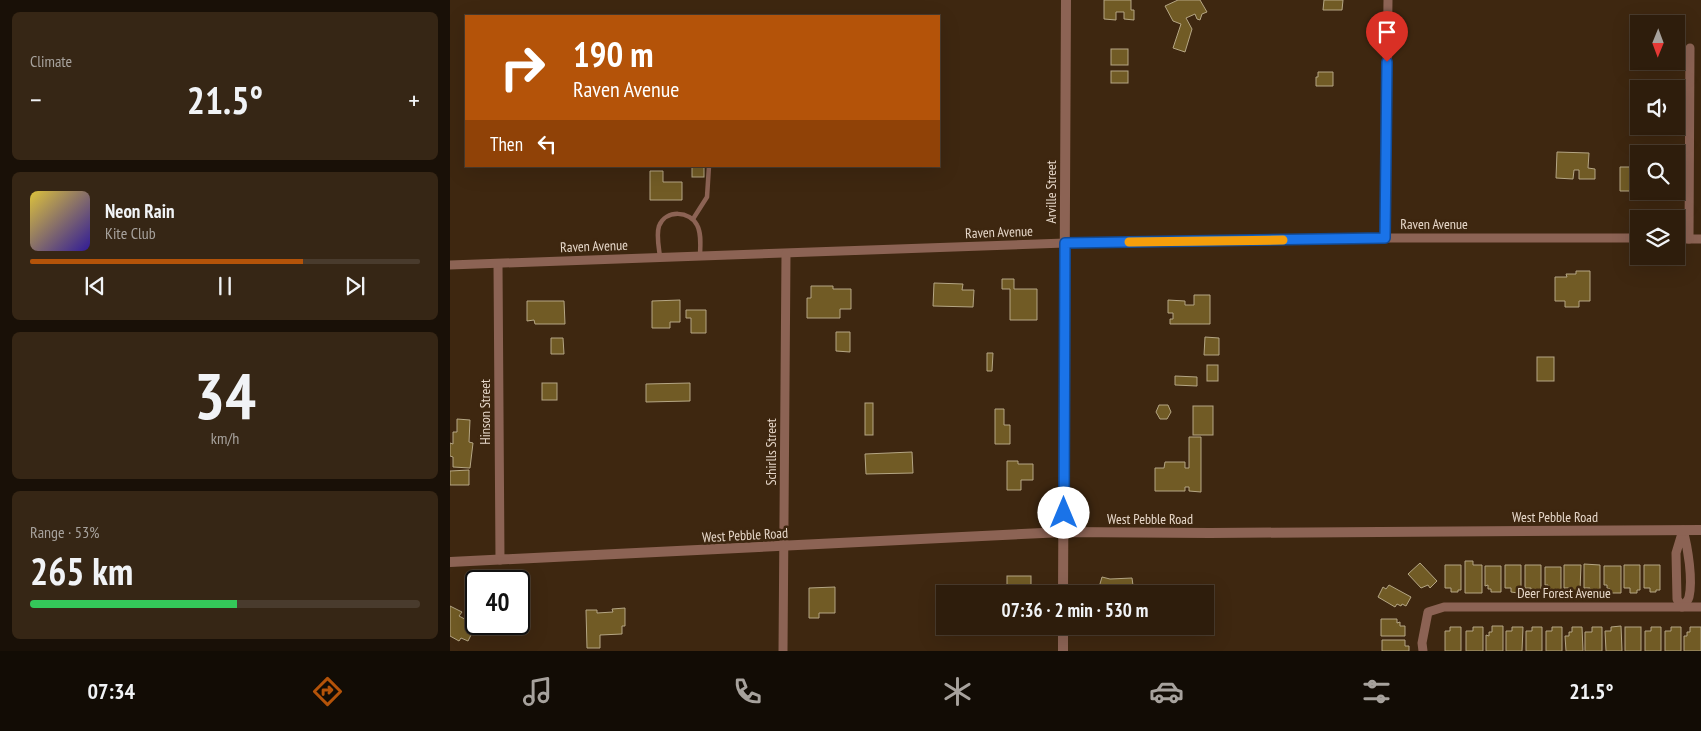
<!DOCTYPE html>
<html lang="en">
<head>
<meta charset="utf-8">
<style>
	body { margin:0; font-family:"PT Sans Narrow",sans-serif; background:#362615; color:#f1f3f6; height:100vh; display:flex; flex-direction:column; font-size:19px; white-space:nowrap }
	* { box-sizing:border-box; margin:0 }
	p { font-size:16px; color:#a7a29d }
	.icon { flex:none; width:28px; height:28px; fill:none; stroke:currentColor; stroke-width:2; stroke-linecap:round; stroke-linejoin:round }
	.map { position:relative; flex:1; overflow:hidden }
	.details { display:flex; flex-direction:column; gap:12px; padding:12px; background:#191007; width:450px }
	.details>* { flex:none }
	.hud { position:absolute; left:15px; top:15px; width:475px; height:152px; border-radius:0px; box-shadow:0 5px 20px #0002,0 0 0 1px #493b2d; background:#b45309; color:#fff; overflow:hidden }
	.needle { width:32px; rotate:181deg }
	.buttons { position:absolute; left:1180px; top:15px; display:grid; gap:10px }
	.buttons a { display:grid; place-items:center; width:55px; height:55px; border-radius:0px; background:#2e1d0c; box-shadow:0 5px 20px #0002,0 0 0 1px #493b2d; font-size:25px }
	.speed { position:absolute; left:15px; top:570px; display:flex; gap:10px; font-size:25px; font-weight:700; text-align:center }
	.speed>* { display:grid; place-content:center; width:65px; height:65px; border-radius:50%; background:#2e1d0c; box-shadow:0 5px 20px #0002,0 0 0 1px #493b2d; line-height:1 }
	.speed .limit { border:2px solid #111; border-radius:8px; background:#fff; color:#111 }
	.pin { position:absolute; display:grid; place-items:center; width:42px; height:42px; color:#fff; margin:-51px -21px; border-radius:50% 50% 50% 0; rotate:-45deg; box-shadow:0 0 5px #0007 }
	.pin .icon { rotate:45deg }
	.me { position:absolute; width:55px; margin:-28px; rotate:0deg; stroke-linejoin:round; filter:drop-shadow(0 0 4px #0008) }
	.turn { display:flex; align-items:center; gap:18px; height:105px; padding:0 25px; font-size:22px }
	.turn .icon { width:65px; height:65px; stroke-width:2.5 }
	.turn b { display:block; font-size:35px; line-height:42px }
	.then { display:flex; align-items:center; height:48px; padding:0 25px; background:#0003; gap:10px; font-size:19px }
	.big { font-size:38px; font-weight:600; line-height:1.1 }
	.details .widget { flex:1; display:flex; flex-direction:column; justify-content:center; gap:8px; min-width:0; padding:0 18px; border-radius:8px; background:#362615 }
	.details .dial { align-items:center; gap:0 }
	.dial b { font-size:65px; line-height:1 }
	.song { display:flex; align-items:center; gap:15px }
	.cover { width:60px; height:60px; border-radius:8px; background:linear-gradient(135deg,hsl(50 70% 55%),hsl(250 70% 35%)) }
	.played { height:5px; border-radius:2px; background:linear-gradient(90deg,#b45309 70%,#493b2d 70%) }
	.keys { display:flex; justify-content:space-around; direction:ltr }
	.heat { display:flex; justify-content:space-between; align-items:center; font-size:28px; direction:ltr }
	.charge { height:8px; border-radius:4px; background:linear-gradient(90deg,#34c759 53%,#493b2d 0) }
	.trip { position:absolute; left:486px; top:585px; width:278px; height:50px; border-radius:0px; background:#2e1d0c; box-shadow:0 5px 20px #0002,0 0 0 1px #493b2d; font-weight:600; line-height:50px; text-align:center }
	.tabs { display:flex; height:80px; justify-content:space-around; align-items:center; background:#120c05; color:#a7a29d }
	.tabs .icon { width:35px; height:35px }
	.tabs .selected { color:#b45309 }
	.tabs b { font-size:22px; color:#f1f3f6 }
	main { display:flex; flex:1; min-height:0 }
	.map>svg:first-child { display:block }
	.building { fill:#715b25; stroke:#b5a684 }
	.lines { fill:none; stroke-linecap:round; stroke-linejoin:round }
	.service { stroke:#8c6354; stroke-width:4.5 }
	.minor { stroke:#8c6354; stroke-width:9 }
	.tertiary { stroke:#8c6354; stroke-width:10 }
	.route-casing { stroke:#114b97; stroke-width:12 }
	.route { stroke:#1a73e8; stroke-width:9 }
	.slow { stroke:#f59e0b; stroke-width:9 }
	.labels { text-anchor:middle; dominant-baseline:central; stroke-width:5; stroke-linejoin:round; paint-order:stroke }
	.street-label { font-size:14px; fill:#e7d8ca; stroke:#3e2710 }
</style>
</head>
<body>
<main>
<section class="details">
<div class="widget"><p>Climate</p>
<div class="heat"><a>−</a><b class="big">21.5°</b><a>+</a></div>
</div>
<div class="widget">
<div class="song"><i class="cover"></i><div><b>Neon Rain</b><p>Kite Club</p></div></div>
<div class="played"></div>
<div class="keys"><svg class="icon" aria-label="previous" viewBox="0 0 24 24"><path d="M18 5L8 12l10 7zM5 5v14"/></svg><svg class="icon" aria-label="pause" viewBox="0 0 24 24"><path d="M8 5v14M16 5v14"/></svg><svg class="icon" aria-label="next" viewBox="0 0 24 24"><path d="M6 5l10 7-10 7zM19 5v14"/></svg></div>
</div>
<div class="widget dial"><b>34</b><p>km/h</p></div>
<div class="widget"><p>Range · 53%</p><b class="big">265 km</b><div class="charge"></div></div>
</section>
<div class="map">
<svg width="1251" height="651" viewBox="0 0 1251 651">
	<rect width="100%" height="100%" fill="#3e2710"/>
	<g class="building">
		<path d="M654 0H681V10H684V20L674 19V12H666V20L654 19Z"/>
		<path d="M728 0H750L757 12 752 14 750 20 747 19 745 14 736 18 742 29 735 52 723 48 731 24 723 21 715 6Z"/>
		<path d="M874 0H893L892 10H873Z"/>
		<rect x="661" y="49" width="17" height="16"/>
		<rect x="661" y="71" width="17" height="12"/>
		<path d="M868 72H883V86H866V77H868Z"/>
		<path d="M1107 152 1139 153 1138 168 1145 169V179H1129V170H1124L1123 179 1106 178Z"/>
		<path d="M1182 161H1189V191H1206V199H1191V195H1183V191H1170V167H1182Z"/>
		<rect x="242" y="166" width="12" height="11"/>
		<path d="M200 171H213V182H232V200H200Z"/>
		<path d="M1126 271H1140V301H1129V307H1115V301H1105V277H1117L1116 274H1126Z"/>
		<path d="M552 279H564V289H587V320H560V289H552Z"/>
		<path d="M484 283 513 284 512 290H524L523 307 483 306Z"/>
		<path d="M361 286H383V289H401V309H390V318H357V298H361Z"/>
		<path d="M744 295H760V324H720V319H723V313H718V300L735 301V305H744Z"/>
		<path d="M230 300V322H220V328H202V301Z"/>
		<path d="M77 301H114L115 324H85L84 320 77 321Z"/>
		<path d="M236 310H256V333H241V318H236Z"/>
		<path d="M386 332H400V352L386 351Z"/>
		<path d="M755 337 769 338V355H754Z"/>
		<path d="M101 338H113L114 354H101Z"/>
		<path d="M537 353H543L542 371H537Z"/>
		<rect x="1087" y="357" width="17" height="24"/>
		<rect x="757" y="365" width="11" height="16"/>
		<path d="M725 376 747 377V386L725 385Z"/>
		<rect x="92" y="383" width="15" height="17"/>
		<path d="M240 383V401L196 402V384Z"/>
		<rect x="415" y="403" width="8" height="32"/>
		<path d="M709 405H718L721 412 717 419H710L706 412Z"/>
		<rect x="743" y="406" width="20" height="29"/>
		<path d="M545 409H554V425H560V444H545Z"/>
		<path d="M7 419 20 420 19 442 23 443 20 468 3 467V457L0 456V443L3 444V432H7Z"/>
		<path d="M739 437H751V492L739 491V487H735V491H705V468H714L715 462H735V468H739Z"/>
		<path d="M462 452 463 473 416 474 415 454Z"/>
		<path d="M557 461H568V464H583V480H571V490H557Z"/>
		<path d="M19 470V485H0V471Z"/>
		<path d="M1015 561H1023V565H1032V593H1015Z"/>
		<path d="M970 563 987 581 980 588 978 585 971 588 958 574Z"/>
		<path d="M1134 564 1150 565V590H1147V592H1140V588H1134Z"/>
		<path d="M995 565H1011V590H1008V592H1001V588H995Z"/>
		<path d="M1055 565H1071V590H1068V593L1061 592V588H1055Z"/>
		<path d="M1075 565H1091V590H1088V592H1081V588H1075Z"/>
		<path d="M1114 565H1131L1130 590H1127V592H1120V588H1114Z"/>
		<path d="M1174 565H1190V590H1187V593H1180V588H1174Z"/>
		<path d="M1194 565H1210V590H1206V592H1200V588H1194Z"/>
		<path d="M1035 566H1051V592H1041V589H1038V585L1035 586Z"/>
		<path d="M1154 566H1171V593H1160V589L1157 588V585H1154Z"/>
		<path d="M1095 567H1111V592H1100V588H1098V585H1095Z"/>
		<rect x="557" y="576" width="24" height="18"/>
		<path d="M652 577 660 579 682 578 684 593 647 594Z"/>
		<path d="M939 585 961 597 956 606 952 604 951 606 947 604 945 607 928 597 933 587 936 589Z"/>
		<path d="M385 587V613H369V618H359V588Z"/>
		<path d="M0 606 12 612 9 616 26 625 18 641 11 638 9 641 0 636Z"/>
		<path d="M175 608V626H172V634L150 635V648H137L136 610H147V613L163 612 162 609Z"/>
		<path d="M931 619H947V623L950 622V626H955V636H931Z"/>
		<path d="M1042 626H1053V651H1036V635L1039 636V632H1042Z"/>
		<path d="M1171 626 1172 651H1156L1155 631H1161V627Z"/>
		<path d="M1000 627H1011V651H995V631H1000Z"/>
		<path d="M1023 627H1033V651H1016V631H1023Z"/>
		<path d="M1062 627H1073L1072 651H1056V631H1062Z"/>
		<path d="M1082 627H1092V651H1076V631H1082Z"/>
		<path d="M1102 627H1112V651H1096V631H1102Z"/>
		<path d="M1122 627H1132L1133 651H1116L1115 636H1119V632H1122Z"/>
		<path d="M1142 627H1152V651H1135V632H1142Z"/>
		<rect x="1175" y="627" width="16" height="24"/>
		<path d="M1201 627H1211V651H1195V631H1201Z"/>
		<path d="M1221 627H1231V651H1215V631H1221Z"/>
		<path d="M1240 627H1251V651H1234V636H1237V632H1240Z"/>
		<path d="M932 640H955V646H959V651H932Z"/>
	</g>
	<g class="lines">
		<g class="service">
			<path d="M243 219 257 197 259 166"/>
			<path d="M210 257C209 248 206 235 209 226 216 209 240 211 247 225 252 234 250 247 250 257"/>
		</g>
		<g class="minor">
			<path d="M935 238 938 0"/>
			<path d="M1226 239H1251"/>
			<path d="M1239 239 1240 48"/>
			<path d="M48 264 50 560"/>
			<path d="M0 265 615 243 935 238H1189"/>
			<path d="M1233 530C1238 548 1243 580 1239 597 1238 601 1235 604 1232 607L1227 599 1226 553Z"/>
			<path d="M333 651 336 254"/>
			<path d="M973 651 972 643 978 612 994 607H1251"/>
		</g>
		<g class="tertiary">
			<path d="M0 562 614 532 760 533 1251 530"/>
			<path d="M613 594 616 0"/>
			<path d="M613 651V626"/>
		</g>
	</g>
	<g class="lines">
		<g class="route-casing">
			<path id="route" d="M614 513 615 243 935 238 937 62"/>
		</g>
		<use href="#route" class="route"/>
		<path class="slow" d="M679 242 833 240"/>
	</g>
	<g class="labels">
		<g class="street-label">
			<text transform="translate(601 192) rotate(-90)">Arville Street</text>
			<text x="984" y="224">Raven Avenue</text>
			<text transform="translate(549 232) rotate(-2)">Raven Avenue</text>
			<text transform="translate(144 246) rotate(-2)">Raven Avenue</text>
			<text transform="translate(35 412) rotate(-90)">Hinson Street</text>
			<text transform="translate(321 452) rotate(-90)">Schirlls Street</text>
			<text x="1105" y="517">West Pebble Road</text>
			<text x="700" y="519">West Pebble Road</text>
			<text transform="translate(295 535) rotate(-3)">West Pebble Road</text>
			<text x="1114" y="593">Deer Forest Avenue</text>
		</g>
	</g>
</svg>
<div class="buttons">
<a><svg class="needle" viewBox="-14 -14 28 28"><path d="M0-13l5 13h-10z" fill="#e53935"/><path d="M0 13l5-13h-10z" fill="#a7a29d"/></svg></a>
<a><svg class="icon" aria-label="sound" viewBox="0 0 24 24"><path d="M4 9h4l5-4v14l-5-4H4zM17 9q2 3 0 6"/></svg></a>
<a><svg class="icon" aria-label="search" viewBox="0 0 24 24"><circle cx="10" cy="10" r="6"/><path d="M15 15l6 6"/></svg></a>
<a><svg class="icon" aria-label="layers" viewBox="0 0 24 24"><path d="M12 4l9 5-9 5-9-5zM3 14l9 5 9-5"/></svg></a>
</div>
<div class="speed"><div class="limit">40</div></div>
<div class="pin" style="left:937px;top:62px;background:#d93025"><svg class="icon" aria-label="arrive" viewBox="0 0 24 24"><path d="M6 21V4h12l-3 4 3 4H6"/></svg></div>
<svg class="me" style="left:614px;top:513px" viewBox="-20 -20 40 40"><circle r="19" fill="#fff"/><path d="M0-13L10 11 0 6-10 11z" fill="#1a73e8"/></svg>
<div class="trip">07:36 · 2 min · 530 m</div>
<div class="hud">
<div class="turn"><svg class="icon" aria-label="right" viewBox="0 0 24 24"><path d="M7 20v-9h11M14 6l5 5-5 5"/></svg><div><b>190 m</b>Raven Avenue</div></div>
<div class="then">Then<svg class="icon" aria-label="left" viewBox="0 0 24 24"><path d="M17 20v-9H6M10 6l-5 5 5 5"/></svg></div>
</div>
</div>
</main>
<nav class="tabs">
<b>07:34</b>
<svg class="icon selected" aria-label="directions" viewBox="0 0 24 24"><path d="M12 3l9 9-9 9-9-9zM9 14v-3h6M13 9l2 2-2 2"/></svg>
<svg class="icon" aria-label="music" viewBox="0 0 24 24"><path d="M9 18V5l10-2v13"/><circle cx="6" cy="18" r="3"/><circle cx="16" cy="16" r="3"/></svg>
<svg class="icon" aria-label="phone" viewBox="0 0 24 24"><path d="M5 4h4l2 5-3 2q2 4 5 5l2-3 5 2v4C11 20 4 13 5 4z"/></svg>
<svg class="icon" aria-label="climate" viewBox="0 0 24 24"><path d="M12 3v18M4 7l16 10M4 17L20 7"/></svg>
<svg class="icon" aria-label="car" viewBox="0 0 24 24"><path d="M5 17H2v-5l4-1 3-4h7l3 4 3 1v5h-3M9 17h6M6 11h13"/><circle cx="7" cy="17" r="2"/><circle cx="17" cy="17" r="2"/></svg>
<svg class="icon" aria-label="filters" viewBox="0 0 24 24"><path d="M4 7h16M4 17h16"/><circle cx="9" cy="7" r="2"/><circle cx="15" cy="17" r="2"/></svg>
<b>21.5°</b>
</nav>
</body>
</html>
